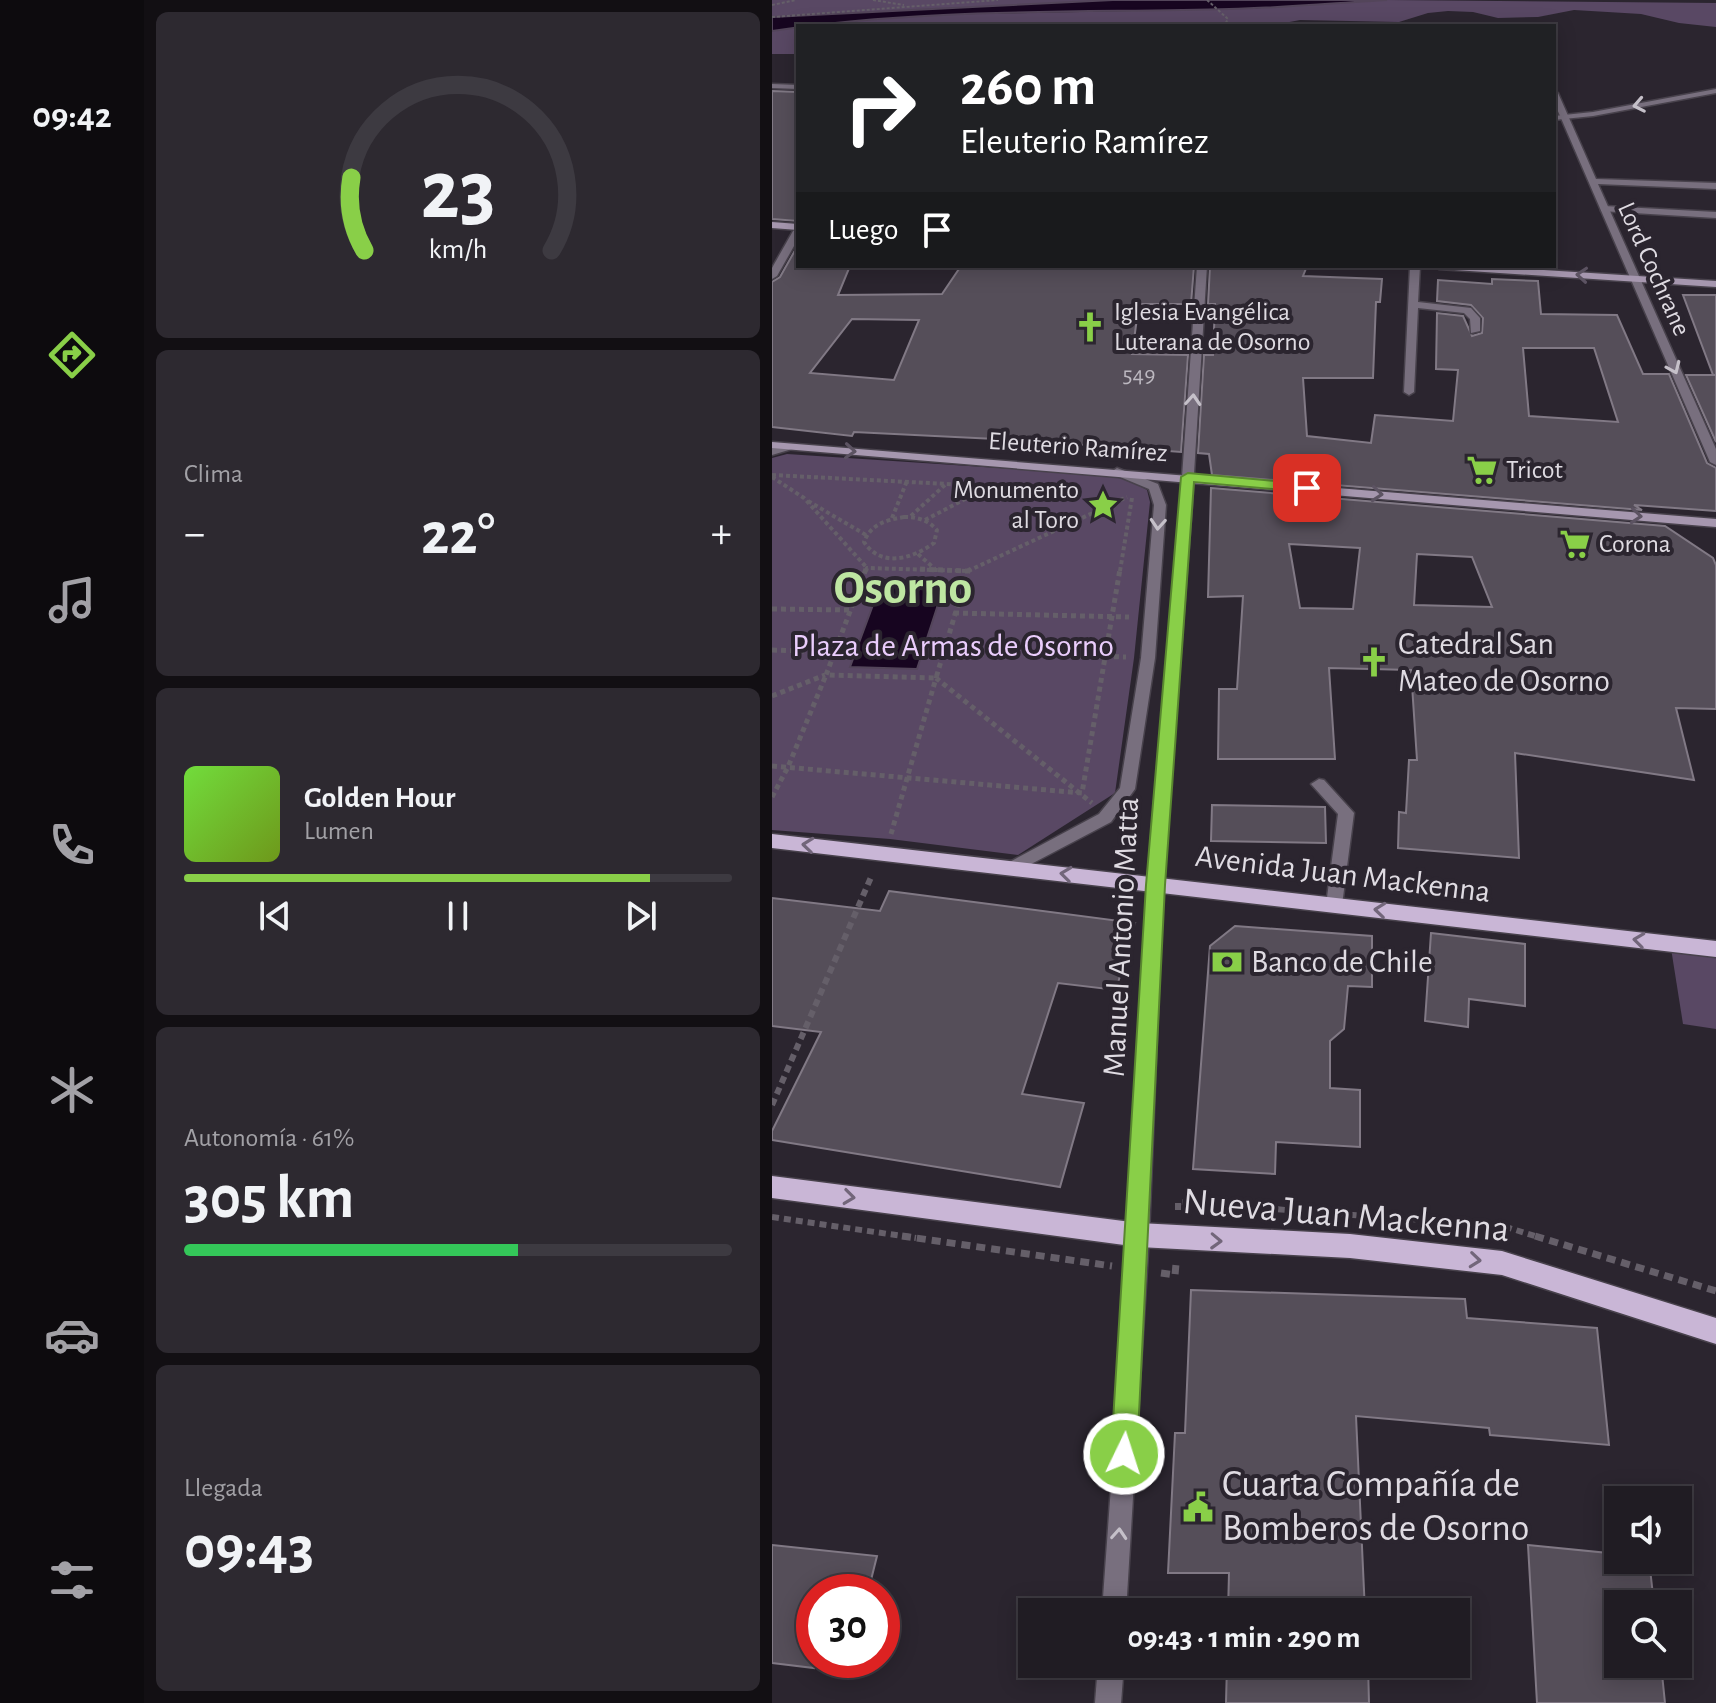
<!DOCTYPE html>
<html lang="es">
<head>
<meta charset="utf-8">
<style>
	body { margin:0; font-family:"Alegreya Sans",sans-serif; background:#2d2930; color:#f1f3f6; height:100vh; display:flex; flex-direction:column; font-size:30px; white-space:nowrap }
	* { box-sizing:border-box; margin:0 }
	p { font-size:26px; color:#a2a1a6 }
	.icon { flex:none; width:44px; height:44px; fill:none; stroke:currentColor; stroke-width:2; stroke-linecap:round; stroke-linejoin:round }
	.map { position:relative; flex:1; overflow:hidden }
	.panel { display:flex; flex-direction:column; gap:12px; padding:12px; background:#120f13; width:628px }
	.panel>* { flex:none }
	.top-card { position:absolute; left:24px; top:24px; width:760px; height:244px; border-radius:0px; box-shadow:0 4px 20px #0003,0 0 0 2px #3d3a41; background:#202124; color:#fff; overflow:hidden }
	.buttons { position:absolute; left:832px; top:1486px; display:grid; gap:16px }
	.buttons a { display:grid; place-items:center; width:88px; height:88px; border-radius:0px; background:#201c23; box-shadow:0 4px 20px #0003,0 0 0 2px #3d3a41; font-size:40px }
	.speed { position:absolute; left:24px; top:1574px; display:flex; gap:16px; font-size:40px; font-weight:700; text-align:center }
	.speed>* { display:grid; place-content:center; width:104px; height:104px; border-radius:50%; background:#201c23; box-shadow:0 4px 20px #0003,0 0 0 2px #3d3a41; line-height:1 }
	.speed .limit { border:12px solid #d22; background:#fff; color:#111 }
	.pin { position:absolute; display:grid; place-items:center; width:68px; height:68px; color:#fff; margin:-34px; border-radius:16px; box-shadow:0 4px 12px #0006 }
	.me { position:absolute; width:88px; margin:-44px; rotate:4deg; stroke-linejoin:round; filter:drop-shadow(0 0 6px #0008) }
	.turn { display:flex; align-items:center; gap:28px; height:168px; padding:0 32px; font-size:36px }
	.turn .icon { width:104px; height:104px; stroke-width:2.5 }
	.turn b { display:block; font-size:56px; line-height:68px }
	.then { display:flex; align-items:center; height:76px; padding:0 32px; background:#0003; gap:16px; font-size:30px }
	.big { font-size:60px; font-weight:600; line-height:1.1 }
	.panel .card { flex:1; display:flex; flex-direction:column; justify-content:center; gap:12px; min-width:0; padding:0 28px; border-radius:12px; background:#2d2930 }
	.panel .dial { align-items:center; gap:0 }
	.dial svg { height:208px; overflow:visible; fill:none; stroke:#3d3a41; stroke-width:7; stroke-linecap:round; text-anchor:middle }
	.dial text { fill:#f1f3f6; stroke:none }
	.song { display:flex; align-items:center; gap:24px }
	.cover { width:96px; height:96px; border-radius:12px; background:linear-gradient(135deg,hsl(100 70% 55%),hsl(80 70% 35%)) }
	.played { height:8px; border-radius:4px; background:linear-gradient(90deg,#89cf48 85%,#3d3a41 85%) }
	.keys { display:flex; justify-content:space-around; direction:ltr }
	.heat { display:flex; justify-content:space-between; align-items:center; font-size:44px; direction:ltr }
	.charge { height:12px; border-radius:6px; background:linear-gradient(90deg,#34c759 61%,#3d3a41 0) }
	.trip { position:absolute; left:246px; top:1598px; width:452px; height:80px; border-radius:0px; background:#201c23; box-shadow:0 4px 20px #0003,0 0 0 2px #3d3a41; font-weight:600; line-height:80px; text-align:center }
	main { display:flex; flex:1; min-height:0 }
	.dock { display:flex; flex-direction:column; width:144px; justify-content:space-around; align-items:center; background:#0d0b0e; color:#a2a1a6 }
	.dock .icon { width:56px; height:56px }
	.dock .current { color:#89cf48 }
	.dock b { font-size:36px; color:#f1f3f6 }
	.map>svg:first-child { display:block }
	.green { fill:#594864 }
	.water { fill:#170520; stroke:#53455a; stroke-width:2 }
	.building { fill:#554e59; stroke:#817985; stroke-width:2; fill-rule:evenodd }
	.lines { fill:none; stroke-linecap:round; stroke-linejoin:round }
	.service-casing { stroke:#48424c; stroke-width:3 }
	.minor-casing { stroke:#48424c; stroke-width:3 }
	.tertiary-casing { stroke:#48424c; stroke-width:3 }
	.secondary-casing { stroke:#48424c; stroke-width:3 }
	.primary-casing { stroke:#48424c; stroke-width:3 }
	.path-far4 { stroke:#655f69; stroke-width:2; stroke-dasharray:3 2; stroke-linecap:butt }
	.path-far3 { stroke:#655f69; stroke-width:4; stroke-dasharray:4 3; stroke-linecap:butt }
	.path-far2 { stroke:#655f69; stroke-width:5; stroke-dasharray:5 4; stroke-linecap:butt }
	.path-far1 { stroke:#655f69; stroke-width:6; stroke-dasharray:7 5; stroke-linecap:butt }
	.path { stroke:#655f69; stroke-width:7; stroke-dasharray:9 6; stroke-linecap:butt }
	.service { fill:#786f7e; fill-rule:evenodd }
	.minor { fill:#786f7e; fill-rule:evenodd }
	.tertiary { fill:#786f7e; fill-rule:evenodd }
	.secondary { fill:#a697af; fill-rule:evenodd }
	.primary { fill:#c9b6d6; fill-rule:evenodd }
	.oneway { stroke:#c5c0c9 }
	.oneway2 { stroke:#5c5362 }
	.oneway3 { stroke:#72667a }
	.route { fill:#89cf48; stroke:#59872f; stroke-width:2 }
	.labels { text-anchor:middle; dominant-baseline:central; stroke-width:8; stroke-linejoin:round; paint-order:stroke }
	.far-number-label { font-size:24px; fill:#bcb8c0 }
	.far-street-label { font-size:26px; fill:#dfdbe2; stroke:#2b252f }
	.far-poi-label { font-size:26px; fill:#dfdbe2; stroke:#2b252f; text-anchor:start }
	.poi-label { font-size:32px; fill:#dfdbe2; stroke:#2b252f; text-anchor:start }
	.park-label { font-size:32px; fill:#eacdfc; stroke:#2b252f }
	.street-label { font-size:32px; fill:#dfdbe2; stroke:#2b252f }
	.near-street-label { font-size:38px; fill:#dfdbe2; stroke:#2b252f }
	.near-poi-label { font-size:38px; fill:#dfdbe2; stroke:#2b252f; text-anchor:start }
	.town-label { font-size:48px; font-weight:bold; fill:#bee6a2; stroke:#2b252f }
</style>
</head>
<body>
<main>
<nav class="dock">
<b>09:42</b>
<svg class="icon current" aria-label="directions" viewBox="0 0 24 24"><path d="M12 3l9 9-9 9-9-9zM9 14v-3h6M13 9l2 2-2 2"/></svg>
<svg class="icon" aria-label="music" viewBox="0 0 24 24"><path d="M9 18V5l10-2v13"/><circle cx="6" cy="18" r="3"/><circle cx="16" cy="16" r="3"/></svg>
<svg class="icon" aria-label="phone" viewBox="0 0 24 24"><path d="M5 4h4l2 5-3 2q2 4 5 5l2-3 5 2v4C11 20 4 13 5 4z"/></svg>
<svg class="icon" aria-label="climate" viewBox="0 0 24 24"><path d="M12 3v18M4 7l16 10M4 17L20 7"/></svg>
<svg class="icon" aria-label="car" viewBox="0 0 24 24"><path d="M5 17H2v-5l4-1 3-4h7l3 4 3 1v5h-3M9 17h6M6 11h13"/><circle cx="7" cy="17" r="2"/><circle cx="17" cy="17" r="2"/></svg>
<svg class="icon" aria-label="filters" viewBox="0 0 24 24"><path d="M4 7h16M4 17h16"/><circle cx="9" cy="7" r="2"/><circle cx="15" cy="17" r="2"/></svg>
</nav>
<section class="panel">
<div class="card dial"><svg viewBox="0 0 100 80">
<path d="M14 69A42 42 0 1 1 86 69"/>
<path d="M14 69A42 42 0 0 1 9 41" stroke="#89cf48"/>
<text x="50" y="56" font-size="32" font-weight="700">23</text>
<text x="50" y="72" font-size="11">km/h</text>
</svg></div>
<div class="card"><p>Clima</p>
<div class="heat"><a>−</a><b class="big">22°</b><a>+</a></div>
</div>
<div class="card">
<div class="song"><i class="cover"></i><div><b>Golden Hour</b><p>Lumen</p></div></div>
<div class="played"></div>
<div class="keys"><svg class="icon" aria-label="previous" viewBox="0 0 24 24"><path d="M18 5L8 12l10 7zM5 5v14"/></svg><svg class="icon" aria-label="pause" viewBox="0 0 24 24"><path d="M8 5v14M16 5v14"/></svg><svg class="icon" aria-label="next" viewBox="0 0 24 24"><path d="M6 5l10 7-10 7zM19 5v14"/></svg></div>
</div>
<div class="card"><p>Autonomía · 61%</p><b class="big">305 km</b><div class="charge"></div></div>
<div class="card"><p>Llegada</p><b class="big">09:43</b></div>
</section>
<div class="map">
<svg width="944" height="1703" viewBox="0 0 944 1703">
	<rect width="100%" height="100%" fill="#2b252f"/>
	<g class="green">
		<path d="M0 0H344L0 17Z"/>
		<path d="M615 0 944 3V27L907 23 869 14 802 10 766 17 726 18 701 12 676 11 656 13 627 22 528 20 496 26 428 23 385 26H33L150 15 462 9Z"/>
		<path d="M26 27V54H0V31Z"/>
		<path d="M15 454 350 476 375 490 378 502 362 658 343 793 246 855 118 839 0 830V458Z"/>
		<path d="M898 942 944 947V1029L911 1024Z"/>
	</g>
	<g class="water">
		<path d="M341 0H615C563 3 510 8 457 9 305 13 149 8 0 31V17Z"/>
		<path d="M111 578 174 580 145 669 78 667Z"/>
	</g>
	<g class="building">
		<path d="M0 91 26 92V221L0 219Z"/>
		<path d="M26 245V266H78L66 295 170 294 189 266H422L419 304H367L360 354 416 355 409 452 244 440 82 432 80 436 0 427V282L8 277ZM80 319 147 320 122 380 38 373Z"/>
		<path d="M438 266H535L531 276 610 279 608 302H604L601 378H531L535 436 599 443 603 415 681 421 686 370 664 369 665 313 691 316 700 336 710 333 711 318 699 305 665 301 666 280 720 284V279L766 281 769 314 845 315 871 374H897L935 463 944 468V511L862 505 870 510 440 475 437 454 426 453 432 355H441L443 304H436ZM751 348H822L846 422 757 416Z"/>
		<path d="M911 295H944V375H941H944V442L914 375H941Z"/>
		<path d="M439 488 893 526 941 558 944 565V709L904 708 922 780 743 753 747 858 626 848 627 812 634 813 637 760H645L639 670 557 668 563 759H446L447 689H465L471 596 436 597ZM517 544 588 548 581 609 528 608ZM645 554 700 557 720 607 642 605Z"/>
		<path d="M440 805 553 807 554 843 439 841Z"/>
		<path d="M117 891 363 923 344 990 286 983 250 1094 312 1103 288 1187 0 1140V1131L49 1032 0 1026V898L108 911Z"/>
		<path d="M463 926 600 936V987L576 986 572 1029 558 1041V1088L588 1090V1147L504 1142 503 1174 421 1169 438 946Z"/>
		<path d="M659 933 753 944V1006L697 999 696 1027 653 1021Z"/>
		<path d="M419 1290 693 1299 695 1318 825 1328 837 1445 718 1435 717 1428 584 1416 593 1612H456L457 1573H396L403 1433H413Z"/>
		<path d="M0 1545 105 1556 96 1592H42V1668L0 1663Z"/>
		<path d="M756 1545 846 1554V1560H877L882 1604H846V1664H889L893 1703H765Z"/>
		<path d="M455 1664H596L597 1703H454Z"/>
	</g>
	<g class="lines">
		<g class="service-casing">
			<g id="service">
				<path d="M832 206 944 212V218L829 211V207Z"/>
				<path d="M638 266H648L646 302 699 308 708 318V331L699 333 698 319 692 313 646 308 642 392 637 395 632 392Z"/>
				<path d="M547 779 552 780 582 813 570 905 568 910H556L554 905 566 814 539 784Z"/>
			</g>
		</g>
		<g class="minor-casing">
			<g id="minor">
				<path d="M782 91 786 93 824 179 944 183V189L826 184 944 449V465L938 462 782 102Z"/>
				<path d="M26 228V239L5 276 0 279V268L21 231Z"/>
				<path d="M425 266H435L420 505 391 885 377 1235 354 1612H330L357 1235 375 885 408 505Z"/>
				<path d="M16 444 20 445V449L0 455V448Z"/>
				<path d="M345 468 386 484 394 505 383 658 363 789 339 822 240 874 234 872 232 868 234 864 327 814 348 788 369 658 382 505 377 489 341 474 339 472Z"/>
				<path d="M326 1664H352L349 1703H323Z"/>
			</g>
		</g>
		<g class="tertiary-casing">
			<g id="tertiary">
				<path d="M0 84 26 85V89L0 88Z"/>
				<path d="M944 89V93L821 116 782 120V116L821 112Z"/>
			</g>
		</g>
		<g class="secondary-casing">
			<g id="secondary">
				<path d="M0 222 26 224V230L0 228Z"/>
				<path d="M662 266H711L944 281V287L667 269Z"/>
				<path d="M0 442 944 519V527L0 448Z"/>
			</g>
		</g>
		<g class="primary-casing">
			<g id="primary">
				<path d="M0 834 944 941V957L0 848Z"/>
				<path d="M0 1176 367 1223 578 1234 730 1251 944 1318V1344L730 1275 578 1258 367 1247 0 1198Z"/>
			</g>
		</g>
		<g class="path-far4">
			<path d="M101 0 132 5"/>
			<path d="M435 0 456 19 452 26"/>
			<path d="M0 5 24 0"/>
			<path d="M0 17 226 0"/>
		</g>
		<g class="path-far3">
			<path d="M0 475 235 487"/>
			<path d="M0 477 32 498 95 568"/>
			<path d="M36 501 94 535"/>
			<path d="M139 516 175 483"/>
			<path d="M132 517C145 517 156 520 165 530L162 543C140 559 109 568 92 542 99 524 114 520 132 517Z"/>
			<path d="M120 518 135 481"/>
			<path d="M153 520 216 487"/>
			<path d="M146 554 163 569"/>
			<path d="M94 571 95 568 196 571"/>
			<path d="M196 571 355 497"/>
			<path d="M348 571 360 498"/>
		</g>
		<g class="path-far2">
			<path d="M94 569 54 675 164 678 196 571 145 569"/>
			<path d="M196 571 199 569"/>
			<path d="M0 609 79 610"/>
			<path d="M182 613 357 617"/>
			<path d="M0 650 64 652"/>
			<path d="M171 653 354 657"/>
			<path d="M0 696 53 675"/>
			<path d="M0 766 310 793 348 569"/>
			<path d="M0 797 16 767 54 675"/>
			<path d="M119 834 164 678 320 803"/>
		</g>
		<g class="path-far1">
			<path d="M0 1105 100 875"/>
			<path d="M406 1210V1202L731 1226 769 1238"/>
			<path d="M0 1217 144 1238"/>
		</g>
		<g class="path">
			<path d="M130 1236 340 1266"/>
			<path d="M763 1236 944 1291"/>
			<path d="M389 1273 403 1275 404 1264"/>
		</g>
		<use href="#service" class="service"/>
		<use href="#minor" class="minor"/>
		<use href="#tertiary" class="tertiary"/>
		<use href="#secondary" class="secondary"/>
		<use href="#primary" class="primary"/>
	</g>
	<defs><path id="oneway-chevron" d="M-2-3.5L2.5 0L-2 3.5" fill="none" stroke-width="1.6" stroke-linecap="round" stroke-linejoin="round" transform="scale(2)"/></defs>
	<g class="oneway">
		<use href="#oneway-chevron" transform="translate(867 105) rotate(169)"/>
		<use href="#oneway-chevron" transform="translate(902 368) rotate(66)"/>
		<use href="#oneway-chevron" transform="translate(421 400) rotate(-86)"/>
		<use href="#oneway-chevron" transform="translate(386 524) rotate(94)"/>
		<use href="#oneway-chevron" transform="translate(347 1534) rotate(-86)"/>
	</g>
	<g class="oneway2">
		<use href="#oneway-chevron" transform="translate(810 275) rotate(-176)"/>
		<use href="#oneway-chevron" transform="translate(78 451) rotate(4)"/>
		<use href="#oneway-chevron" transform="translate(605 494) rotate(5)"/>
		<use href="#oneway-chevron" transform="translate(864 516) rotate(5)"/>
	</g>
	<g class="oneway3">
		<use href="#oneway-chevron" transform="translate(36 845) rotate(-174)"/>
		<use href="#oneway-chevron" transform="translate(294 874) rotate(-173)"/>
		<use href="#oneway-chevron" transform="translate(608 910) rotate(-174)"/>
		<use href="#oneway-chevron" transform="translate(867 940) rotate(-173)"/>
		<use href="#oneway-chevron" transform="translate(77 1197) rotate(7)"/>
		<use href="#oneway-chevron" transform="translate(444 1241) rotate(2)"/>
		<use href="#oneway-chevron" transform="translate(703 1260) rotate(6)"/>
	</g>
	<path class="route" d="M416 473 535 484 542 488 535 492 422 482 393 885 365 1454 362 1464 352 1467 343 1464 339 1454 374 885 409 477Z"/>
	<defs>
		<g id="church-bare" transform="scale(2.4)"><path d="M-1.2-6h2.4v3.5h3.3v2.4h-3.3V6h-2.4V-.1h-3.3v-2.4h3.3Z" fill="#89cf48" stroke="#2b252f" stroke-width="2.5" paint-order="stroke"/></g>
		<g id="supermarket-bare" transform="scale(2.4)"><path d="M-6-5.5h2.5l.6 2H6L4.5 2H-2.5L-4.4-4H-6ZM-1.5 3.2a1.3 1.3 0 1 0 .1 0ZM3 3.2a1.3 1.3 0 1 0 .1 0Z" fill="#89cf48" stroke="#2b252f" stroke-width="2.5" paint-order="stroke"/></g>
		<g id="sight-bare" transform="scale(2.4)"><path d="M0-6L1.8-2.2L6-1.7L2.9 1.2L3.7 5.4L0 3.3L-3.7 5.4L-2.9 1.2L-6-1.7L-1.8-2.2Z" fill="#89cf48" stroke="#2b252f" stroke-width="2.5" paint-order="stroke"/></g>
		<g id="bank-bare" transform="scale(2.4)"><path d="M-6-4H6V4H-6ZM0-2.3a2.3 2.3 0 1 0 0 4.6a2.3 2.3 0 1 0 0-4.6Z" fill="#89cf48" stroke="#2b252f" stroke-width="2.5" paint-order="stroke"/></g>
		<g id="civic-bare" transform="scale(2.4)"><path d="M-.6-6.5H3V-4.5H.6V-3L4-1V1h2V6H-6V1h2V-1L-.6-3ZM-1.2 2.5V6h2.4V2.5Z" fill="#89cf48" stroke="#2b252f" stroke-width="2.5" paint-order="stroke"/></g>
	</defs>
	<g fill-rule="evenodd">
		<use href="#church-bare" x="318" y="327"/>
		<use href="#supermarket-bare" x="710" y="470"/>
		<use href="#sight-bare" x="331" y="505"/>
		<use href="#supermarket-bare" x="803" y="544"/>
		<use href="#church-bare" x="602" y="662"/>
		<use href="#bank-bare" x="455" y="962"/>
		<use href="#civic-bare" x="426" y="1507"/>
	</g>
	<g class="labels">
		<g class="far-number-label">
			<text x="367" y="375">549</text>
		</g>
		<g class="far-street-label">
			<text transform="translate(882 269) rotate(66)">Lord Cochrane</text>
			<text transform="translate(306 447) rotate(4)">Eleuterio Ramírez</text>
		</g>
		<g class="far-poi-label">
			<text x="342" y="312">Iglesia Evangélica<tspan x="342" dy="30">Luterana de Osorno</tspan></text>
			<text x="734" y="470">Tricot</text>
			<text x="307" y="490" text-anchor="end">Monumento<tspan x="307" dy="30">al Toro</tspan></text>
			<text x="827" y="544">Corona</text>
		</g>
		<g class="poi-label">
			<text x="626" y="644">Catedral San<tspan x="626" dy="37">Mateo de Osorno</tspan></text>
			<text x="479" y="962">Banco de Chile</text>
		</g>
		<g class="park-label">
			<text x="181" y="646">Plaza de Armas de Osorno</text>
		</g>
		<g class="street-label">
			<text transform="translate(571 874) rotate(7)">Avenida Juan Mackenna</text>
			<text transform="translate(349 937) rotate(-87)">Manuel Antonio Matta</text>
		</g>
		<g class="near-street-label">
			<text transform="translate(574 1216) rotate(5)">Nueva Juan Mackenna</text>
		</g>
		<g class="near-poi-label">
			<text x="450" y="1485">Cuarta Compañía de<tspan x="450" dy="44">Bomberos de Osorno</tspan></text>
		</g>
		<g class="town-label">
			<text x="131" y="589">Osorno</text>
		</g>
	</g>
</svg>
<div class="buttons">
<a><svg class="icon" aria-label="sound" viewBox="0 0 24 24"><path d="M4 9h4l5-4v14l-5-4H4zM17 9q2 3 0 6"/></svg></a>
<a><svg class="icon" aria-label="search" viewBox="0 0 24 24"><circle cx="10" cy="10" r="6"/><path d="M15 15l6 6"/></svg></a>
</div>
<div class="speed"><div class="limit">30</div></div>
<div class="pin" style="left:535px;top:488px;background:#d93025"><svg class="icon" aria-label="arrive" viewBox="0 0 24 24"><path d="M6 21V4h12l-3 4 3 4H6"/></svg></div>
<svg class="me" style="left:352px;top:1454px" viewBox="-20 -20 40 40"><circle r="17" fill="#89cf48" stroke="#fff" stroke-width="3"/><path d="M0-11L8 9 0 5-8 9z" fill="#fff"/></svg>
<div class="trip">09:43 · 1 min · 290 m</div>
<div class="top-card">
<div class="turn"><svg class="icon" aria-label="right" viewBox="0 0 24 24"><path d="M7 20v-9h11M14 6l5 5-5 5"/></svg><div><b>260 m</b>Eleuterio Ramírez</div></div>
<div class="then">Luego<svg class="icon" aria-label="arrive" viewBox="0 0 24 24"><path d="M6 21V4h12l-3 4 3 4H6"/></svg></div>
</div>
</div>
</main>
</body>
</html>
